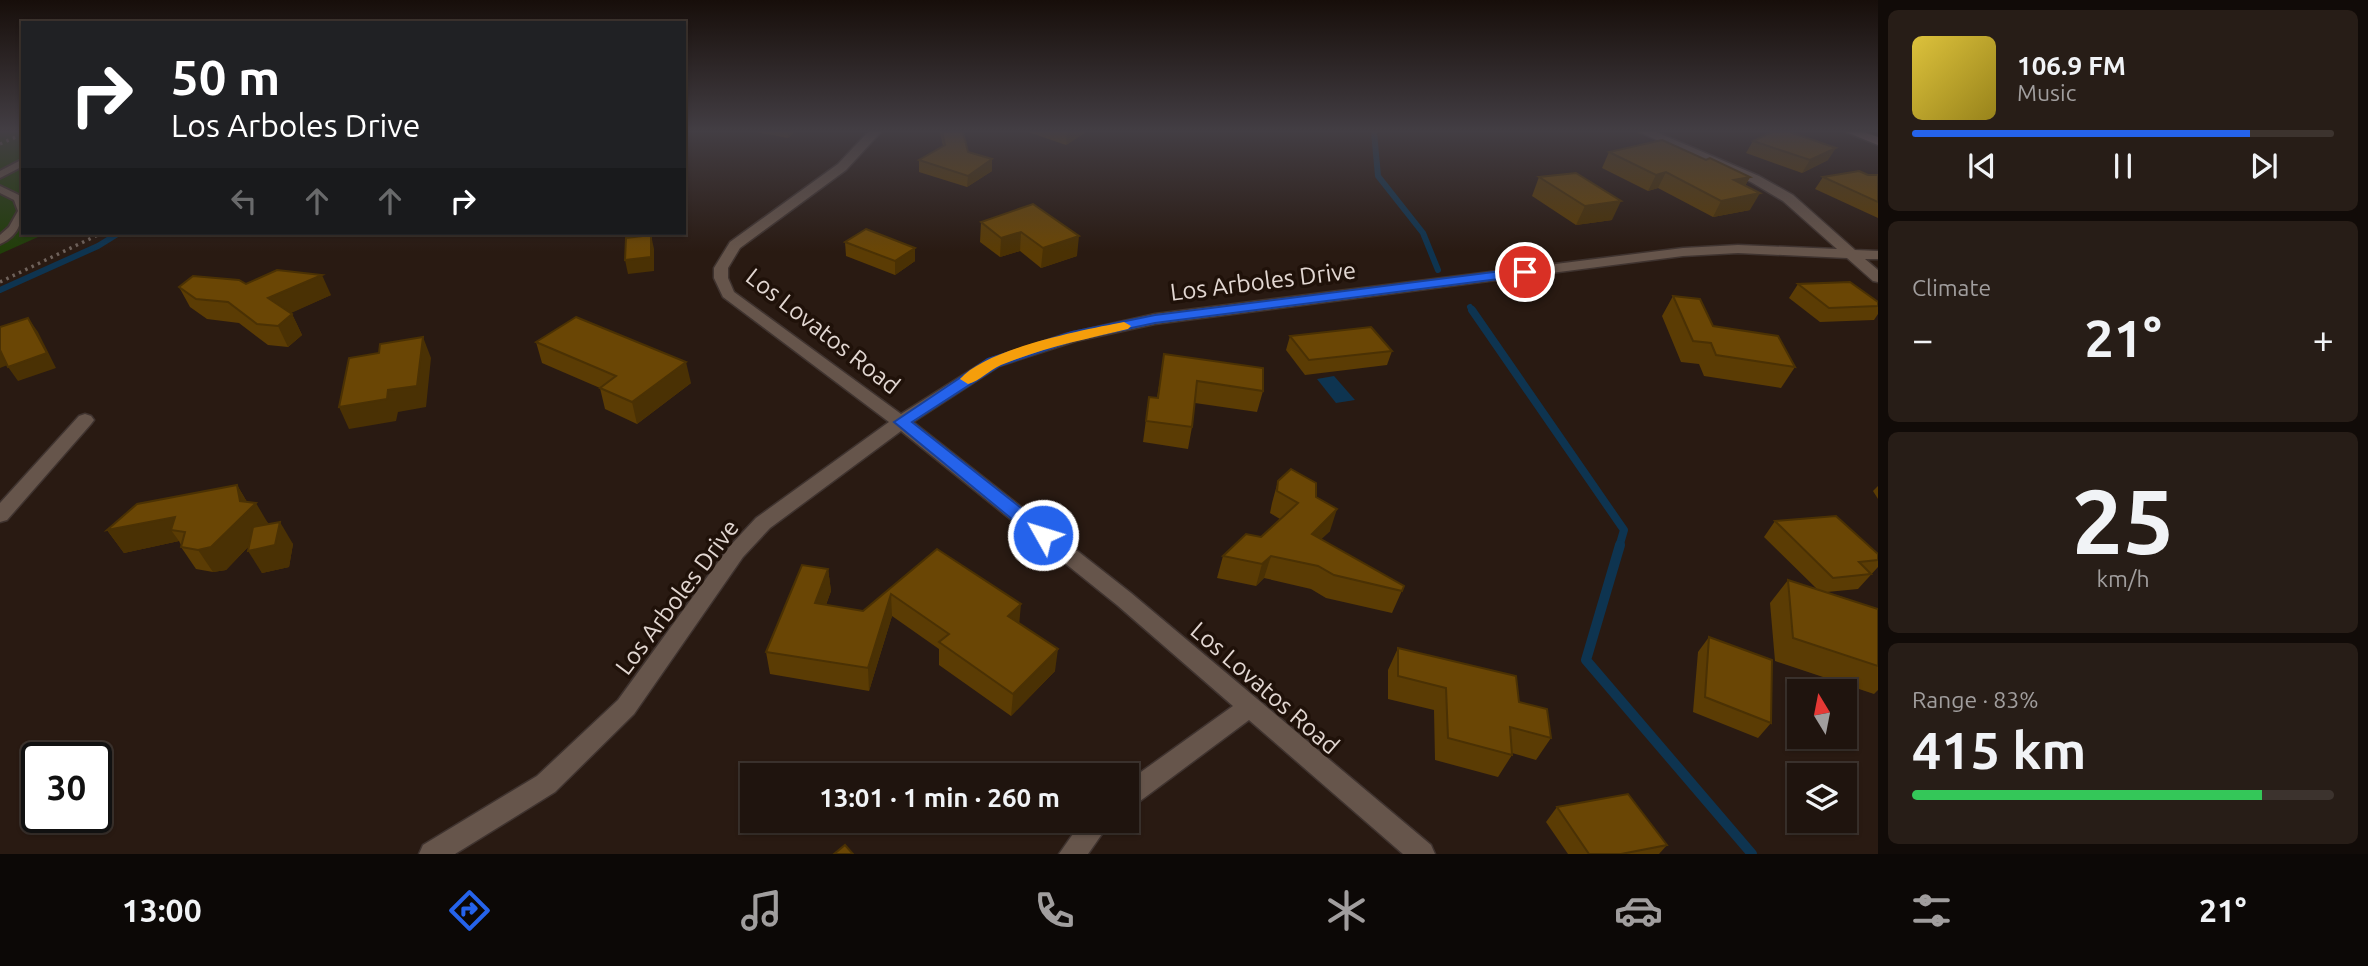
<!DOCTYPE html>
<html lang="en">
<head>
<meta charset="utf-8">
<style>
	body { margin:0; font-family:Ubuntu,sans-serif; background:#271d17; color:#f1f3f6; height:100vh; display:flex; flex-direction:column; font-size:26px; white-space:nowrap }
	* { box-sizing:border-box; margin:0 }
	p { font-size:23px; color:#a19e9e }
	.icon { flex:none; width:38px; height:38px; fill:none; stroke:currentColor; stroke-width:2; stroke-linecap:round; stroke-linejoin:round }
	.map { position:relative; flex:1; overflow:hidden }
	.panel { display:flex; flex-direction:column; gap:10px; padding:10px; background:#110b08; width:490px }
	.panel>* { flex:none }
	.hud { position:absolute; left:21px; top:21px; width:665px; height:214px; border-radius:0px; box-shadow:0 2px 5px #0004,0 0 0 2px #3c332e; background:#202124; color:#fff; overflow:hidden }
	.needle { width:46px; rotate:350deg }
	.tools { position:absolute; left:1787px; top:679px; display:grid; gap:14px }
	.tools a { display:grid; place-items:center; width:70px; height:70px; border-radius:0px; background:#1f140e; box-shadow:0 2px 5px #0004,0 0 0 2px #3c332e; font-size:35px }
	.speed { position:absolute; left:21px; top:742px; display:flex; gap:14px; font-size:35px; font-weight:700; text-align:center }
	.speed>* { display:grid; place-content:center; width:91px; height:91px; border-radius:50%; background:#1f140e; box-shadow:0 2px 5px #0004,0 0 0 2px #3c332e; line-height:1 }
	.speed .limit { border:4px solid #111; border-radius:10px; background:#fff; color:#111 }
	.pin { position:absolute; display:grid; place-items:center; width:60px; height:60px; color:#fff; margin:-30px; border:4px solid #fff; border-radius:50%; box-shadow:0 2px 7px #0007 }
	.me { position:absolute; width:77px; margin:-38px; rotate:309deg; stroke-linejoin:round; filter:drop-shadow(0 0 5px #0008) }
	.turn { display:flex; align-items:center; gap:24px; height:147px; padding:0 35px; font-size:32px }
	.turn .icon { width:91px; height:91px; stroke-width:2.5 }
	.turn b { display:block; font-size:49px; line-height:60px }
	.lanes { display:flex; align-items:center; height:66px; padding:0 35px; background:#0003; justify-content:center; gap:35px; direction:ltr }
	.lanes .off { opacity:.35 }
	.big { font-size:52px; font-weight:700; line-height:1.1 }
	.panel .tile { flex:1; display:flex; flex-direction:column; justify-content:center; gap:10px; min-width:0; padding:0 24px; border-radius:10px; background:#271d17 }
	.panel .dial { align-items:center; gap:0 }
	.dial b { font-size:91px; line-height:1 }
	.song { display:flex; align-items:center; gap:21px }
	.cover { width:84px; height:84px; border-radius:10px; background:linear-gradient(135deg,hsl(50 70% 55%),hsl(50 70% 35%)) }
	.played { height:7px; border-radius:4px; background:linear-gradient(90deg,#2563eb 80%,#3c332e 80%) }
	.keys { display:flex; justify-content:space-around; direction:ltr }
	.heat { display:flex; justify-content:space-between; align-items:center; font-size:38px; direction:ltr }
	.charge { height:10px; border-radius:5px; background:linear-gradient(90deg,#34c759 83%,#3c332e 0) }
	.trip { position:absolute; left:740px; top:763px; width:399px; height:70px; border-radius:0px; background:#1f140e; box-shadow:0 2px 5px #0004,0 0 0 2px #3c332e; font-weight:700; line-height:70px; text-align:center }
	.dock { display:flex; height:112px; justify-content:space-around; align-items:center; background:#0c0806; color:#a19e9e }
	.dock .icon { width:49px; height:49px }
	.dock .active { color:#2563eb }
	.dock b { font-size:32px; color:#f1f3f6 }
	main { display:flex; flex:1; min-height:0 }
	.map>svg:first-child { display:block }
	.green { fill:#213e09 }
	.water { fill:#0e3450 }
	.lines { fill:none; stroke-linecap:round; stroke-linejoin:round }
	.stream-far2 { stroke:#0e3450; stroke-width:6 }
	.stream-far1 { stroke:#0e3450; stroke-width:8 }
	.stream { stroke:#0e3450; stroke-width:10 }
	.lane-casing { stroke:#3f332f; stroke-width:4 }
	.street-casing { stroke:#3f332f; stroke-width:3 }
	.secondary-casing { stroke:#3f332f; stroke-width:3 }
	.path { stroke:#6f625b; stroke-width:3.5; stroke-dasharray:2.5 4.5; stroke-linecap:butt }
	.lane { fill:#66554b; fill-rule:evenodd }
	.street { fill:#66554b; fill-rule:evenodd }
	.secondary { fill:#8e6c6c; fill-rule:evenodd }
	.wall { fill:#5b3c04 }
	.shaded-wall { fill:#4a3104 }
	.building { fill:#6a4605; stroke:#4a3104; stroke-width:2 }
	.route { fill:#2563eb; stroke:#184099; stroke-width:2 }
	.slow { fill:#f59e0b }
	.labels { text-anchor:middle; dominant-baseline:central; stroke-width:7; stroke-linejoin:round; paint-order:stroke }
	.street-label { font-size:24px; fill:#e2d7d2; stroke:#1f1109 }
</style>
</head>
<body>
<main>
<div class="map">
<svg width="1878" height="854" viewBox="0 0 1878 854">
	<rect width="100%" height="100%" fill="#291a12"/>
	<path class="green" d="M0 132H23V233H47L0 254Z"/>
	<path class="water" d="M1334 376 1355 400 1336 403 1317 379Z"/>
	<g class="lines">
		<g class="stream-far2">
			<path d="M1374 132 1378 176 1423 233 1438 270"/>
			<path d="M0 290 98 246 119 233"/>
			<path d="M1470 307 1473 312"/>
		</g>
		<path class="stream-far1" d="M1472 310 1624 530 1619 547"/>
		<path class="stream" d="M1620 545 1586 660 1752 854"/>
		<g class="lane-casing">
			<g id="lane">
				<path d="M23 159V166L0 178V171Z"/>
				<path d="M0 186 23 197C23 218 21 235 0 244V235L9 227 18 211 14 200 0 193Z"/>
			</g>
		</g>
		<g class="street-casing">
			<g id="street">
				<path d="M868 132H881L846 170 740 248 728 268V278L734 292 901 414 987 360 1066 334 1155 314 1683 248 1738 245 1837 249 1783 201 1751 182 1639 132H1656L1759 176 1793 195 1855 250 1878 251V259H1865L1878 270V282L1873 281 1847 258 1738 253 1683 256 1155 324 1076 341 999 366 913 422 1131 593 1431 845 1435 854H1403L1249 720 1136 804 1127 807V782L1233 706 1117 605 901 431 770 528 743 557 634 714 555 792 455 854H419L423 845 537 776 618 700 729 547 756 518 889 422 723 297 714 278V268L730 242 838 164Z"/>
				<path d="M85 414 91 416 94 420 91 424 7 520 0 522V503L79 416Z"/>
				<path d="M1082 821H1111L1088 854H1059Z"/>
			</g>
		</g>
		<g class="secondary-casing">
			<path id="secondary" d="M1846 132H1864L1878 137V145Z"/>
		</g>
		<g class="path">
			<path d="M0 144 23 134"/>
			<path d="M0 282 102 233"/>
		</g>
		<use href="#lane" class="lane"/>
		<use href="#street" class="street"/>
		<use href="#secondary" class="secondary"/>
	</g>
	<g class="wall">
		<path d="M756 132H794L788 138Z"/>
		<path d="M940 132H963L968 152 992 171 967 187 919 172V160L943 146Z"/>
		<path d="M1028 132H1086L1066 145Z"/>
		<path d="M1753 141 1828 160 1802 173 1746 153Z"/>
		<path d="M1609 152 1706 160 1750 177 1745 186 1750 210 1713 217 1658 188 1648 191 1602 168Z"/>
		<path d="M1868 175H1878V218L1815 189 1823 177Z"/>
		<path d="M1539 177 1612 220 1576 225 1532 196Z"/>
		<path d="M1033 204 1077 256 1041 268 1020 251 1000 257 980 242 981 222Z"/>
		<path d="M845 242 915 261 895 275 846 256Z"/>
		<path d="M246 284 331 295 290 313 292 314 302 335 288 347 268 345 239 323 207 319 190 307 179 287Z"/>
		<path d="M1798 284 1878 302V314L1874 320 1820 322 1789 298Z"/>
		<path d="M1673 296 1713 326 1795 367 1781 388 1704 376 1699 364 1681 362 1662 316Z"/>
		<path d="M1290 336 1392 351 1387 365 1305 375 1286 350Z"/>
		<path d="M536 342 691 383 637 424 605 409 600 388 542 363Z"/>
		<path d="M1164 354 1263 391 1257 412 1195 403 1192 427 1188 449 1143 442 1149 397 1157 398Z"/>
		<path d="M1278 481 1316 497 1330 531 1321 539 1404 586 1392 613 1326 598 1311 589 1264 578 1256 586 1217 578 1223 556 1261 537 1280 519 1270 513 1272 503Z"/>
		<path d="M237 485 247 502 269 524 293 544 289 567 262 573 249 546 226 570 213 572 196 569 181 547V545L179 541 124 553 107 530Z"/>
		<path d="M1878 486V499L1873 491Z"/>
		<path d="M1775 521 1878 554V567L1858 589 1827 592 1878 609V690L1874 694 1775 661 1770 603 1788 580 1817 589 1764 537Z"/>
		<path d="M937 549 1019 624 1055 671 1011 716 939 665V649L892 616 869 691 770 674 766 652 828 569 831 591 826 605 863 611Z"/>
		<path d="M1709 637 1771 723 1758 738 1693 712 1698 652Z"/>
		<path d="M1398 648 1519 702 1551 738 1536 760 1512 753V755L1498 777 1435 760 1434 710 1388 699V670Z"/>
		<path d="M1557 807 1667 845 1659 854H1568L1546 822Z"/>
	</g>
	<g class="shaded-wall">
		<path d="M787 132H794L788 138Z"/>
		<path d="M1067 132H1086L1066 145Z"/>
		<path d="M1836 148 1828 160 1802 173 1810 160Z"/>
		<path d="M992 159V171L967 187 968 176Z"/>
		<path d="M1666 172 1658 188 1648 191 1656 175Z"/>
		<path d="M1750 177 1741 193 1734 180Z"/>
		<path d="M1760 193 1750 210 1713 217 1721 201Z"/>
		<path d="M1621 201 1612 220 1576 225 1585 206Z"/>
		<path d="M1021 232 1020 251 1000 257 1001 238Z"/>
		<path d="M651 235 654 249V271L628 274 625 260Z"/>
		<path d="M1079 236 1077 256 1041 268 1043 248Z"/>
		<path d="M915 248V261L895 275V261Z"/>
		<path d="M322 275 331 295 278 319 268 298Z"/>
		<path d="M292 314 302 335 288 347 278 326Z"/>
		<path d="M28 318 38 332 56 368 18 381 8 367Z"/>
		<path d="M423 337 431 358 426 407 398 412 396 421 349 429 339 407Z"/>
		<path d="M0 350 10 364 0 368Z"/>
		<path d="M686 362 691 383 637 424 632 402Z"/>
		<path d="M237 485 250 507 256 503 269 525 226 570 213 572 198 550 240 501Z"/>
		<path d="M1337 509 1330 531 1304 556 1312 534Z"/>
		<path d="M175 517 185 532 171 530 179 541 124 553 107 530Z"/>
		<path d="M280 522 293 544 289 567 262 573 248 551Z"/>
		<path d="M1271 556 1264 578 1256 586 1262 564Z"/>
		<path d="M828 569 831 591 818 625 815 603Z"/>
		<path d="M891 594 892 616 869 691 868 668Z"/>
		<path d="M1021 604 1019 626 1008 616Z"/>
		<path d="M1058 649 1055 671 1011 716 1013 694Z"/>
	</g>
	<g class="building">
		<path d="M942 132H963L968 152 992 159 968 176 919 160 945 145Z"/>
		<path d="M1772 132H1790L1836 148 1810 160 1753 141Z"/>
		<path d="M1662 140 1706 160 1710 158 1750 177 1734 180 1760 193 1721 201 1666 172 1656 175 1609 152Z"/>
		<path d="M1859 171 1868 175H1878V202L1823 177Z"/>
		<path d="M1576 173 1621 201 1585 206 1539 177Z"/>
		<path d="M1033 204 1079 236 1043 248 1021 232 1001 238 981 222Z"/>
		<path d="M866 229 915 248 895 261 845 242Z"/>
		<path d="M651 235V257L625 260 626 238Z"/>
		<path d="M277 270 322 275 268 298 292 314 278 326 257 324 228 302 196 299 179 287 193 276 239 280 246 284Z"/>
		<path d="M1850 282 1878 302V306L1829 308 1798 284Z"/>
		<path d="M1673 296 1700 299 1713 326 1778 336 1795 367 1716 355 1711 343 1693 341Z"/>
		<path d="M576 317 686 362 632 402 600 388 616 376 536 342Z"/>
		<path d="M28 318 47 353 8 367 0 350V327Z"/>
		<path d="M1371 327 1392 351 1309 360 1290 336Z"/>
		<path d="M423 337 417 386 388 390 387 399 339 407 349 358 379 353 380 344Z"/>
		<path d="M1164 354 1263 368V391L1197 381 1192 427 1146 421 1149 397 1158 398Z"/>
		<path d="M1291 469 1316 483V497L1337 509 1312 534 1404 586 1402 591 1334 575 1318 566 1271 556 1262 564 1223 556 1246 534 1261 537 1298 503 1277 491 1278 481Z"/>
		<path d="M237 485 240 501 256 503 211 547 198 550 181 547 185 532 171 530 175 517 107 530 137 504Z"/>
		<path d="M1836 516 1878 554V560L1859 562 1871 574 1833 578 1775 521Z"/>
		<path d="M280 522 275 545 248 551 253 527Z"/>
		<path d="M937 549 1021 604 1008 616 1058 649 1013 694 939 642 949 634 891 594 868 668 766 652 802 565 828 569 815 603 863 611Z"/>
		<path d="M1788 580 1878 609V666L1793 638Z"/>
		<path d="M1709 637 1772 660 1771 723 1705 697Z"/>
		<path d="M1398 648 1516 676 1519 702 1547 709 1551 738 1510 727 1512 755 1448 738 1446 688 1398 676Z"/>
		<path d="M1628 794 1667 845 1621 854H1589L1557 807Z"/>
		<path d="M845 845 853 854H834Z"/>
	</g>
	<linearGradient id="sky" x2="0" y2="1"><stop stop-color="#170e0a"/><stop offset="0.52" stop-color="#433e44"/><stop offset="1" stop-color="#433e44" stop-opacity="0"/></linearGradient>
	<rect width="1878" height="252" fill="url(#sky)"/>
	<path class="route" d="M1525 268 1529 270V275L1155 323 1075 340 999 366 912 422 1049 530 1052 535 1049 539H1036L894 422 988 359 1072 332 1155 315Z"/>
	<path class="slow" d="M1124 322 1131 326 1128 329C1086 339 1042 348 1001 365 989 370 980 381 968 384L960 379C987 348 1083 330 1124 322Z"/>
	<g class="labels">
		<g class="street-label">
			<text transform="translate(1263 281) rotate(-7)">Los Arboles Drive</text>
			<text transform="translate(823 331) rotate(38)">Los Lovatos Road</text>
			<text transform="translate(677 597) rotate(-53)">Los Arboles Drive</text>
			<text transform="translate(1265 688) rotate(41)">Los Lovatos Road</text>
		</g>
	</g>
</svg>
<div class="tools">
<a><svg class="needle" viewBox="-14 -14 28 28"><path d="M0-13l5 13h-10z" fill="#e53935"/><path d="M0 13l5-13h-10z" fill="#a19e9e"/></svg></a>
<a><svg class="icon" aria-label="layers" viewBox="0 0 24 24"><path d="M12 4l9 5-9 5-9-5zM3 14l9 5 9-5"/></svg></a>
</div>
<div class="speed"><div class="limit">30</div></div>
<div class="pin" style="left:1525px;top:272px;background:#d93025"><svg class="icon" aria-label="arrive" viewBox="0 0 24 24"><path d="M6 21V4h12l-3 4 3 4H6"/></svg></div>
<svg class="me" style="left:1043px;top:535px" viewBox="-20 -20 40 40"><circle r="17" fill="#2563eb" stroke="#fff" stroke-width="3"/><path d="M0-11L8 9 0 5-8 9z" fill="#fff"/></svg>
<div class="trip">13:01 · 1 min · 260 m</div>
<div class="hud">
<div class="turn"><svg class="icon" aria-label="right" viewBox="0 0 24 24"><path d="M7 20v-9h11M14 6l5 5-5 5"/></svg><div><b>50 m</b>Los Arboles Drive</div></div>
<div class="lanes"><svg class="icon off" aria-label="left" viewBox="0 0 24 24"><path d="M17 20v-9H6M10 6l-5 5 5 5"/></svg><svg class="icon off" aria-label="ahead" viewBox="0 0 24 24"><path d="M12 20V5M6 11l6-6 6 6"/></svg><svg class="icon off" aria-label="ahead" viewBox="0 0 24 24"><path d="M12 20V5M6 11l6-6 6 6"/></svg><svg class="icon" aria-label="right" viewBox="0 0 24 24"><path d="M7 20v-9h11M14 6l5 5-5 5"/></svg></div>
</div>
</div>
<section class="panel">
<div class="tile">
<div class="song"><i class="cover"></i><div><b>106.9 FM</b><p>Music</p></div></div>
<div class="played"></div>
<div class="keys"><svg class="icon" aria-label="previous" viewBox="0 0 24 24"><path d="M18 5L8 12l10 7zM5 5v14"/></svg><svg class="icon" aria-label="pause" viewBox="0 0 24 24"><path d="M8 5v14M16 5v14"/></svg><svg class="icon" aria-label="next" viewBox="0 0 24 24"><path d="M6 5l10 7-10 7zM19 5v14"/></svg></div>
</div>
<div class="tile"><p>Climate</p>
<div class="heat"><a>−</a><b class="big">21°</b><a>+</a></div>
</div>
<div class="tile dial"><b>25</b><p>km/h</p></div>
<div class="tile"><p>Range · 83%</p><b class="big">415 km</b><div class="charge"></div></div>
</section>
</main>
<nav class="dock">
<b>13:00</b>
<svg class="icon active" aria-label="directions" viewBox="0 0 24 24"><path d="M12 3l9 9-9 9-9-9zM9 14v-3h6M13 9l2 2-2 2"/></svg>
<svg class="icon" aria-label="music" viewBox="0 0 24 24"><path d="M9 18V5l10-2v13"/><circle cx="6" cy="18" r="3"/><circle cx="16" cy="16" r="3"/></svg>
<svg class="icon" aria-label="phone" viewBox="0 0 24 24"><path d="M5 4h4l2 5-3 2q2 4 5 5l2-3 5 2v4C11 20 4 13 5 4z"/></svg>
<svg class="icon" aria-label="climate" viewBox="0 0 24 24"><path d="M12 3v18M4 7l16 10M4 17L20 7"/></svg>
<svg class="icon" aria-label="car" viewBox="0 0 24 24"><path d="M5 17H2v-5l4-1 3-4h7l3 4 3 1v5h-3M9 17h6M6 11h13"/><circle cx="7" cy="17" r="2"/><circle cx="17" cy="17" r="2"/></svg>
<svg class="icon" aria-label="filters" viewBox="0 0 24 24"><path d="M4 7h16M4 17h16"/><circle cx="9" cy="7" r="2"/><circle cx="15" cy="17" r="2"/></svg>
<b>21°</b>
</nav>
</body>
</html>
